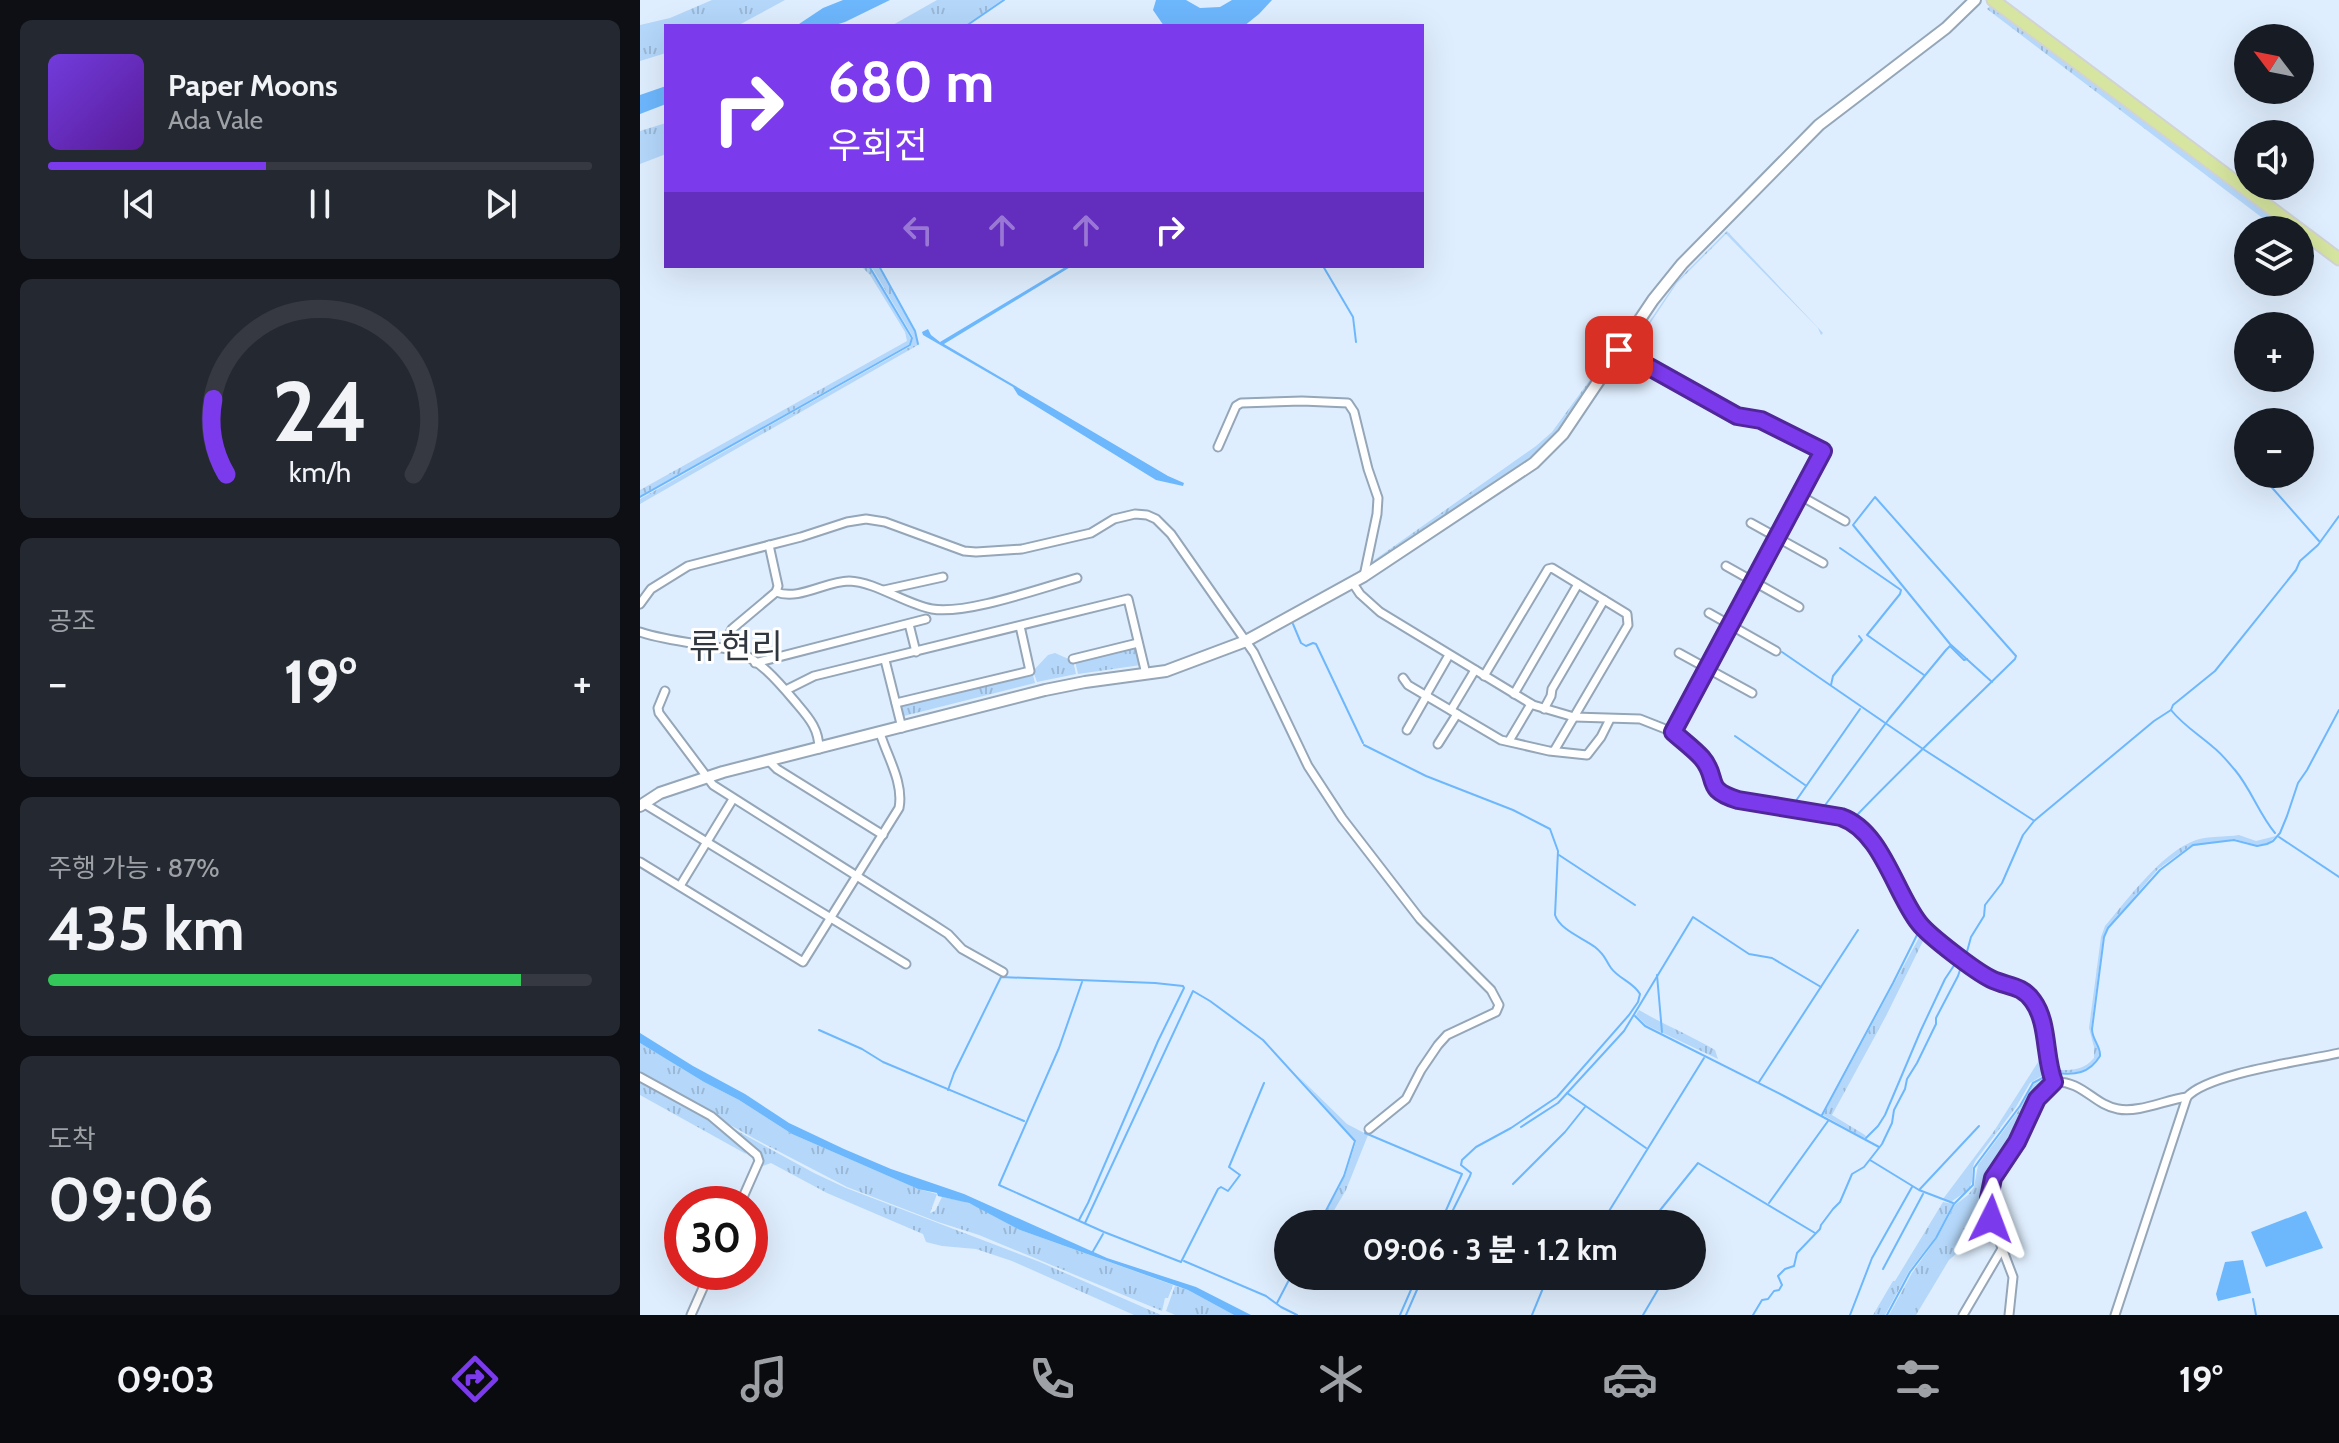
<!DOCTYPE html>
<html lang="ko">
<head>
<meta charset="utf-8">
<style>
	body { margin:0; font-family:Cabin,"Noto Sans KR",sans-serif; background:#242831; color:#f1f3f6; height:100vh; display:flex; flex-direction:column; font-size:30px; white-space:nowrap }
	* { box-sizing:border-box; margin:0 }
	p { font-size:26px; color:#9ea1a6 }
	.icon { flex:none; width:44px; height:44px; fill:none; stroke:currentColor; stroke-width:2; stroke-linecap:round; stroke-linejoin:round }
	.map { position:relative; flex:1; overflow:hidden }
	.sheet { display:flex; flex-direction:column; gap:20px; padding:20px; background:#0d0f14; width:640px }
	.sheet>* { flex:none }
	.guide { position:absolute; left:24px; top:24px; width:760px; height:244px; border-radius:0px; box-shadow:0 8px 32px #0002; background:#7c3aed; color:#fff; overflow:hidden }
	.needle { width:52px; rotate:302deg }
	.buttons { position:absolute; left:1594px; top:24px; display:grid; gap:16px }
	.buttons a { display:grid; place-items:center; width:80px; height:80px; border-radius:50%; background:#171b24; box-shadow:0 8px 32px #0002; font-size:40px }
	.speed { position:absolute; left:24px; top:1186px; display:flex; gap:16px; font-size:40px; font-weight:700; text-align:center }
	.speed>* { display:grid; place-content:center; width:104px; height:104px; border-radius:50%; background:#171b24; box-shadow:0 8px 32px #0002; line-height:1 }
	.speed .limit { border:12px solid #d22; background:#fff; color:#111 }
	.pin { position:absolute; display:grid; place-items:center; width:68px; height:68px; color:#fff; margin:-34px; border-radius:16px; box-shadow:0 4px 12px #0006 }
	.me { position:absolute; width:88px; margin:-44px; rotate:3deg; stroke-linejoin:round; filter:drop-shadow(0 0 6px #0008) }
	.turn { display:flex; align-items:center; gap:28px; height:168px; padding:0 32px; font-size:36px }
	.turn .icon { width:104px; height:104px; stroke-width:2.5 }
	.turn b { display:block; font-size:56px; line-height:68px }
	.lanes { display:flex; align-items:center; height:76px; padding:0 32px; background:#0003; justify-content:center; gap:40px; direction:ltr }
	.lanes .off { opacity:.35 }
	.big { font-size:60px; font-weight:800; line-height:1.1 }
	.sheet .widget { flex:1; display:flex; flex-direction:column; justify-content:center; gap:12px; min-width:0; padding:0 28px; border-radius:12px; background:#242831 }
	.sheet .dial { align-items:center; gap:0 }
	.dial svg { height:208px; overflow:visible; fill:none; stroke:#363941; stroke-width:7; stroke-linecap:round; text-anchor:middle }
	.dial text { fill:#f1f3f6; stroke:none }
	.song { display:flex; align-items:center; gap:24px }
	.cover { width:96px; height:96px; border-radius:12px; background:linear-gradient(135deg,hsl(260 70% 55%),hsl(270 70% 35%)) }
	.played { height:8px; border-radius:4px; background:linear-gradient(90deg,#7c3aed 40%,#363941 40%) }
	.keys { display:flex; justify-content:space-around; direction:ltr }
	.heat { display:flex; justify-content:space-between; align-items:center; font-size:44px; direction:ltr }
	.charge { height:12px; border-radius:6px; background:linear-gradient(90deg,#34c759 87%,#363941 0) }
	.trip { position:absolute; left:634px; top:1210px; width:432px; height:80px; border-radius:40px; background:#171b24; box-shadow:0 8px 32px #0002; font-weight:800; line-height:80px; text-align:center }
	.dock { display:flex; height:128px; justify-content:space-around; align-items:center; background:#090b0e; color:#9ea1a6 }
	.dock .icon { width:56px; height:56px }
	.dock .on { color:#7c3aed }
	.dock b { font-size:36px; color:#f1f3f6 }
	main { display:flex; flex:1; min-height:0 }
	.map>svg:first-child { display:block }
	.grass { fill:url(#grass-tufts) }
	.water { fill:#6db7fd }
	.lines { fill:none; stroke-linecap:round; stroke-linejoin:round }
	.stream { stroke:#6db7fd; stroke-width:2 }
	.minor-casing { stroke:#94a6b8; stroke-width:11 }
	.secondary-casing { stroke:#94a6b8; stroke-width:14 }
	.primary-casing { stroke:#d1d3d5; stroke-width:15 }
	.minor { stroke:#fff; stroke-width:7 }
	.secondary { stroke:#fff; stroke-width:10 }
	.primary { stroke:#d6e59f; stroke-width:11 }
	.route-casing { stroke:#51269a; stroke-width:20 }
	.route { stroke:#7c3aed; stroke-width:14 }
	.labels { text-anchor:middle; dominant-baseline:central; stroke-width:6; stroke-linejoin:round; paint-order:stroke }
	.quarter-label { font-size:34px; fill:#30373e; stroke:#fff }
</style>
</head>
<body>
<main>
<section class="sheet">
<div class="widget">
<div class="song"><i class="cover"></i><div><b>Paper Moons</b><p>Ada Vale</p></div></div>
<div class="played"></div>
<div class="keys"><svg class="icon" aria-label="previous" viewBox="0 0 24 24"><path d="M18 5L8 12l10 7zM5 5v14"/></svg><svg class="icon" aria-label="pause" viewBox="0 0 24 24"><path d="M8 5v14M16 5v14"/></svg><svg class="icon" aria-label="next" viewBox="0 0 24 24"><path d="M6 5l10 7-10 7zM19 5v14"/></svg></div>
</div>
<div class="widget dial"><svg viewBox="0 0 100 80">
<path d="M14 69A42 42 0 1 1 86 69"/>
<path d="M14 69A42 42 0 0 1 9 40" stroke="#7c3aed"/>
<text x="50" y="56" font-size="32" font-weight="700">24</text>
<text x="50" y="72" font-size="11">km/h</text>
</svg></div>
<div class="widget"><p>공조</p>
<div class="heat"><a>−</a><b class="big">19°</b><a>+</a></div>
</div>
<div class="widget"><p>주행 가능 · 87%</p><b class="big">435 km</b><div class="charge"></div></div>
<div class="widget"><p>도착</p><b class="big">09:06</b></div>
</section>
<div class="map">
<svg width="1699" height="1315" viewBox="0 0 1699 1315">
	<defs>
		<pattern id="grass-tufts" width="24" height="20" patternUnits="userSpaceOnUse" patternTransform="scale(2)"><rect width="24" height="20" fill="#b4d7fa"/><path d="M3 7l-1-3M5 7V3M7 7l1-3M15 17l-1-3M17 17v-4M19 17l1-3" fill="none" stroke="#9bb9d7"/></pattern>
	</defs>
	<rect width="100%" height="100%" fill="#dfeefe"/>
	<g class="grass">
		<path d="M72 0H145L97 26H26V53L0 61V25L30 18Z"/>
		<path d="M297 0H362L325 26H251Z"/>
		<path d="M1350 6 1356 10 1649 230H1639L1633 226 1347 9Z"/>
		<path d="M26 123V154L0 164V131Z"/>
		<path d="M1087 231 1183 333 1181 335 1178 328 1086 234 1037 283 993 349 1097 412 1095 413 990 350 1037 281Z"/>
		<path d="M221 266H227L232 271 271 339 270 344 0 496V490L267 341 265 332 230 275Z"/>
		<path d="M231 266H238L274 330 278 345 0 504V499L271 346 273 337Z"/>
		<path d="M981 337 917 434 903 448 867 475 731 565 730 563 896 446 912 432Z"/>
		<path d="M497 646 501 665 438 674 435 661Z"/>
		<path d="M415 653 433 661 436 674 397 682 393 671 408 655Z"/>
		<path d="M392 671 395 683 260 717 257 706Z"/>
		<path d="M1599 835 1616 841 1636 836 1627 844 1616 845 1595 839 1549 847 1518 869 1468 928 1463 938 1451 1029C1452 1039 1460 1046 1459 1056 1444 1078 1435 1071 1412 1073L1408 1062 1407 1034 1410 1035C1411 1047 1407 1060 1416 1070 1431 1070 1443 1071 1454 1058V1047L1449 1028 1461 937 1465 926C1488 899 1522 852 1556 840 1568 836 1586 837 1599 835Z"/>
		<path d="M1282 932 1316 959 1312 962 1284 939 1246 1016 1192 1115 1225 1135 1226 1137 1224 1138 1183 1115Z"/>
		<path d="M999 1010C1024 1025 1050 1035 1075 1050L1078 1059 1006 1025 996 1015Z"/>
		<path d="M0 1043 64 1082 99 1100 152 1134 278 1189 297 1194 290 1213 295 1211 302 1197 323 1201 346 1210 380 1230 533 1285 528 1298H525L522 1311 339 1235 298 1222 207 1187 115 1139 0 1074Z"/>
		<path d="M1403 1057 1407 1073 1390 1083 1376 1107 1336 1160C1331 1168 1333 1172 1332 1181 1330 1191 1319 1196 1311 1202L1303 1199 1354 1131 1400 1059Z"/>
		<path d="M658 1076 707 1124 728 1135 706 1190 686 1224H680L705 1176 716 1142Z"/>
		<path d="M1409 1076 1407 1084 1351 1179V1223L1309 1260 1276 1315H1249L1272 1273 1297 1238 1315 1205 1328 1195 1334 1187 1338 1165 1379 1110 1393 1085Z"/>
		<path d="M0 1081 68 1117 105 1150 106 1154 0 1095Z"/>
		<path d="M81 1122 174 1173 206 1188 400 1262 521 1315H494L372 1261 336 1249 302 1246 286 1242 283 1234 187 1193 131 1163 120 1167V1160Z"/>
		<path d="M1303 1202 1313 1204 1295 1238 1269 1271 1245 1315H1233L1253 1281H1255Z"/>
		<path d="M535 1286 548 1290 594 1315H535L526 1311Z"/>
	</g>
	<g class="water">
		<path d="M203 0H250L205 22 192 26H156L183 8Z"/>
		<path d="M516 0H546L560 8 580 7 592 0H632L619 14 604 26H524L513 10Z"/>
		<path d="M26 86V104L0 114V95Z"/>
		<path d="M427 266H432L304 344 528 476 544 483 543 486 516 480 378 395 373 387 283 335 282 332 288 329 291 335 300 342Z"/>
		<path d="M0 1033 53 1066 105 1094 149 1123 204 1149 251 1169 324 1194 467 1258 556 1287 611 1315H594L548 1290 380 1230 329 1203 298 1196 297 1193 278 1189 152 1134 99 1100 64 1082 0 1043Z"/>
		<path d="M1666 1211 1683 1248 1626 1267 1611 1232Z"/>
		<path d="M1603 1260 1611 1293 1578 1301 1576 1294 1585 1262Z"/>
	</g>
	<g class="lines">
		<g class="stream">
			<path d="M326 26 364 0"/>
			<path d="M239 266 275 331 278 344"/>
			<path d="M683 266 713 317 716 342"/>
			<path d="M1606 459 1608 461"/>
			<path d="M1620 474 1679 541"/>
			<path d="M0 497 270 345 272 338 229 266"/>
			<path d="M1200 548 1261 590 1260 594 1227 635 1284 675"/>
			<path d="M653 624 661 643 666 646 673 643 676 644 723 743"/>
			<path d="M1142 652 1283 749 1393 820"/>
			<path d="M1191 685 1193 676 1222 640 1219 636"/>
			<path d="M1095 736 1165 785"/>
			<path d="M724 745 786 776 873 810 910 829 918 851 915 915C920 930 943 938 955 947 966 956 964 958 971 968 979 979 993 982 1000 994L998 1002 989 1015 917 1097 871 1128 836 1147 822 1160 821 1165 831 1173 830 1176 806 1224"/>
			<path d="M1153 805 1220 709"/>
			<path d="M1168 808 1216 816C1268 762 1322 711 1375 659L1376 656 1235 497 1213 525 1310 644 1352 682"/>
			<path d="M1183 808 1249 719 1306 650 1310 646 1324 660 1327 659"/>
			<path d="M1635 833C1619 814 1611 789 1595 770 1588 762 1581 753 1573 747 1558 734 1543 725 1531 710L1533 705 1575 671 1656 570 1660 561 1678 545 1699 516"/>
			<path d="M1639 837 1699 877"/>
			<path d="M919 855 995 905"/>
			<path d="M1325 959 1331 937 1344 916 1345 905 1362 883 1383 835 1394 821 1514 721 1531 710"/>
			<path d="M1017 975 1022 1032"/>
			<path d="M442 982 419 1048 359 1185 464 1232 541 1262 578 1189 581 1187 588 1191 600 1175 589 1167 624 1083"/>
			<path d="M995 1016 1005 1026 1144 1096 1239 1147"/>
			<path d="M179 1030 222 1049 243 1062 384 1121"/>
			<path d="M1416 1073C1435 1075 1449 1074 1460 1056 1461 1046 1452 1040 1452 1029L1464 937 1468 928 1520 870 1553 845 1594 840 1617 846 1627 844 1633 841 1640 833 1647 816 1658 783 1667 770 1699 710"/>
			<path d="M1119 1082 1218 930"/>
			<path d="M308 1090 314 1073 361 977 515 983 543 986 544 988 518 1041 448 1203 439 1220"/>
			<path d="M927 1093 1006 1148"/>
			<path d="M1182 1115 1253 983 1279 931"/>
			<path d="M881 1127 918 1103 984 1031 1053 917 1109 954 1132 958 1181 987"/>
			<path d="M725 1133 822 1174 800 1224"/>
			<path d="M1226 1138 1238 1126 1245 1115 1281 1030 1305 979 1317 961 1321 963"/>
			<path d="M1230 1160 1279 1190 1313 1203"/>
			<path d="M873 1184 925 1132 945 1107"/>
			<path d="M1280 1189 1339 1126"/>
			<path d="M1129 1203 1188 1121"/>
			<path d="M445 1223 553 991 570 1001 623 1040 715 1141 704 1176 679 1224"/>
			<path d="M961 1224 1064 1058"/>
			<path d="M1009 1224 1058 1163 1175 1233"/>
			<path d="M452 1253 463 1234"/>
			<path d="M544 1261 626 1296 641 1307 657 1315"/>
			<path d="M1243 1269 1283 1194"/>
			<path d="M1613 1299 1616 1315"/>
			<path d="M637 1303 651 1276"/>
			<path d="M760 1315 777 1276"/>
			<path d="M766 1315 783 1276"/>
			<path d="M892 1315 908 1276"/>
			<path d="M1003 1315 1026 1276"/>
			<path d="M1113 1315 1122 1300 1128 1299 1134 1291 1139 1290 1142 1285 1138 1276 1145 1269 1154 1266 1157 1253 1180 1229 1181 1225 1193 1209 1200 1202 1212 1174 1224 1167 1242 1144 1252 1123 1254 1110 1265 1089 1267 1079 1277 1063 1296 1024V1018L1318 976 1322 964"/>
			<path d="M1210 1315 1232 1258 1272 1187"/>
			<path d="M1247 1315 1270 1272 1296 1238 1314 1204 1333 1185 1334 1168 1339 1161 1380 1106 1393 1083 1408 1075"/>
		</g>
		<g class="minor-casing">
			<g id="minor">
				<path d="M578 447 596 406 601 403 662 401 708 403 714 412 728 469 738 498 737 514 724 576"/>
				<path d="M1159 495 1205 521"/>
				<path d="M1111 523 1183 563"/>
				<path d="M1086 566 1159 607"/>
				<path d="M712 582 720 594 740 612 893 705 934 717 1000 719 1033 732 1183 451 1132 424 1121 420 1097 416 979 350"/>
				<path d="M244 590 303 577"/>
				<path d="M136 592C159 601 186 581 209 581 236 582 265 604 292 609 326 615 401 588 437 578"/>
				<path d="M0 604 11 589 48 566 161 537 207 522 226 519 245 522 324 551 336 552 382 549 451 533 474 519 495 514 507 515 516 519 531 534 614 653 668 766 702 818 780 919 851 990 859 1005 856 1012 807 1035 798 1045 781 1070 766 1099 729 1129"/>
				<path d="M1069 613 1136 651"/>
				<path d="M269 624 276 652"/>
				<path d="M0 632C30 642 61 643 92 650 119 657 141 685 158 705 170 719 179 730 179 749"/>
				<path d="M94 651C87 642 87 638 92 629L136 592 138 586 129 545"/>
				<path d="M1039 653 1112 693"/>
				<path d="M433 659 498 643"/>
				<path d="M245 660 262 728"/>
				<path d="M115 663 286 619"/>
				<path d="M844 676 908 569 912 568 987 614 988 625 914 751"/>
				<path d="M763 678 768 685 861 740 909 751 947 755 961 737 970 719"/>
				<path d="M146 690 174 676 488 599 506 674"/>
				<path d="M25 691 18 708 19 713 73 785 291 923 308 934 322 949 363 972"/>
				<path d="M874 694 938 584"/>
				<path d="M786 695 809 655"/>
				<path d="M256 703 390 671 380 626"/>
				<path d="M904 709 911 696 912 689 964 600"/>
				<path d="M811 710 835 670"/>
				<path d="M767 730 787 695"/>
				<path d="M1033 732C1043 741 1054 749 1062 758 1080 779 1062 789 1098 800L1201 817C1245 833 1256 900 1286 931 1304 945 1322 960 1341 973 1359 987 1382 982 1394 1003 1409 1026 1404 1057 1414 1082"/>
				<path d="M869 741 891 704"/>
				<path d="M798 744 817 714"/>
				<path d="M129 761 137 769 243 835"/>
				<path d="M3 803 266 964"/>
				<path d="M0 862 163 962 259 808C264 783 247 756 240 733"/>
				<path d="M40 886 93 799"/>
				<path d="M0 1077 71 1116 117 1155 119 1161 100 1204"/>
				<path d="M51 1315 70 1272"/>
				<path d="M1323 1315 1363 1247"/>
				<path d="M1369 1315 1373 1277 1351 1219 1349 1198 1351 1186 1404 1091 1414 1082C1442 1080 1454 1105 1478 1109 1499 1113 1525 1100 1547 1097"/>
				<path d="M1475 1315 1547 1097C1568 1073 1665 1061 1699 1053"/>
			</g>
		</g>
		<g class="secondary-casing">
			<path id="secondary" d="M0 806 20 793 83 772 405 690 445 682 526 671 606 641 724 576 894 463 923 434 1013 300 1042 264 1179 125 1306 28 1335 0"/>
		</g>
		<g class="primary-casing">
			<path id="primary" d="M1353 0 1699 259"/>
		</g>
		<use href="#minor" class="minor"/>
		<use href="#secondary" class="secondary"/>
		<use href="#primary" class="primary"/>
	</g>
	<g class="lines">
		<g class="route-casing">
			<path id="route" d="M979 350 1097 416 1121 420 1183 451 1033 732C1043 741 1054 749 1062 758 1080 779 1062 789 1098 800L1201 817C1242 831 1255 893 1279 923 1289 936 1335 971 1351 979 1367 987 1381 984 1393 1001 1409 1023 1404 1057 1414 1082L1397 1099 1377 1142 1353 1178 1349 1198 1351 1219"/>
		</g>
		<use href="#route" class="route"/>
	</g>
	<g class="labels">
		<g class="quarter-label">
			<text x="96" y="646">류현리</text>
		</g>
	</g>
</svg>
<div class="buttons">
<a><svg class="needle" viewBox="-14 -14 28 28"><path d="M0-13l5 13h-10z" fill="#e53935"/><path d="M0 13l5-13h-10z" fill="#9ea1a6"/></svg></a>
<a><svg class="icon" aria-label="sound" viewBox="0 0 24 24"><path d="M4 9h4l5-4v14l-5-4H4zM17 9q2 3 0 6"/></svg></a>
<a><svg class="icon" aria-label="layers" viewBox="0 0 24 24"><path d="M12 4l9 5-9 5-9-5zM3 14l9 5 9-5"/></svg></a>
<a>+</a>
<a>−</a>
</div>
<div class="speed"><div class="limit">30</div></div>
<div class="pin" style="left:979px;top:350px;background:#d93025"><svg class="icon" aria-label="arrive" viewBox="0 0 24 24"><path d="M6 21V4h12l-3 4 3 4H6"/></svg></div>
<svg class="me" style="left:1351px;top:1219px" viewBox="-20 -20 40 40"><path d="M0-17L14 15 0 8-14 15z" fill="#7c3aed" stroke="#fff" stroke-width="4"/></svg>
<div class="trip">09:06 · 3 분 · 1.2 km</div>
<div class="guide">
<div class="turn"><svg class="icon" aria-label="right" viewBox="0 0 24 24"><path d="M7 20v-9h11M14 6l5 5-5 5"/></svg><div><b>680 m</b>우회전</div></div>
<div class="lanes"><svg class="icon off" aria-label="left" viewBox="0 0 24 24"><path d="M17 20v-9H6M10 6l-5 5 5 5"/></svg><svg class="icon off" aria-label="ahead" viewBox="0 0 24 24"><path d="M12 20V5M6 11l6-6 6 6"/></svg><svg class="icon off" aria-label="ahead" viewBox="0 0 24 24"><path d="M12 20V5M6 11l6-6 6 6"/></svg><svg class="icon" aria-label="right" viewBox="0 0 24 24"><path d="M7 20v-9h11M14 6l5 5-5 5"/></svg></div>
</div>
</div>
</main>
<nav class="dock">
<b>09:03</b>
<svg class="icon on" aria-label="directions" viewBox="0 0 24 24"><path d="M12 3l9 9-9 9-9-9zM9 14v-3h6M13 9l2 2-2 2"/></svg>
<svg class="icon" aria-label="music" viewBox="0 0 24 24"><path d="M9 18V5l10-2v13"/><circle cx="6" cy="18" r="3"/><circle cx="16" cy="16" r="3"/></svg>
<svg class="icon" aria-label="phone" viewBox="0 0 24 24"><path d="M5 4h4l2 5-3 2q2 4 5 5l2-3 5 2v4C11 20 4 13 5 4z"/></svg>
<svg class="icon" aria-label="climate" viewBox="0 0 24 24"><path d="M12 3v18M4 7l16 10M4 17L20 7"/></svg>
<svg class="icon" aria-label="car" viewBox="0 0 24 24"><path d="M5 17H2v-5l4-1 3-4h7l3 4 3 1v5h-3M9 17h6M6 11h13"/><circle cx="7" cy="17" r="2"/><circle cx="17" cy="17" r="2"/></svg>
<svg class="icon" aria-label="filters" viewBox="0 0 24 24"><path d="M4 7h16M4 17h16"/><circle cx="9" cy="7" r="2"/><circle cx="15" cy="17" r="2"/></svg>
<b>19°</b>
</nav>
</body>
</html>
